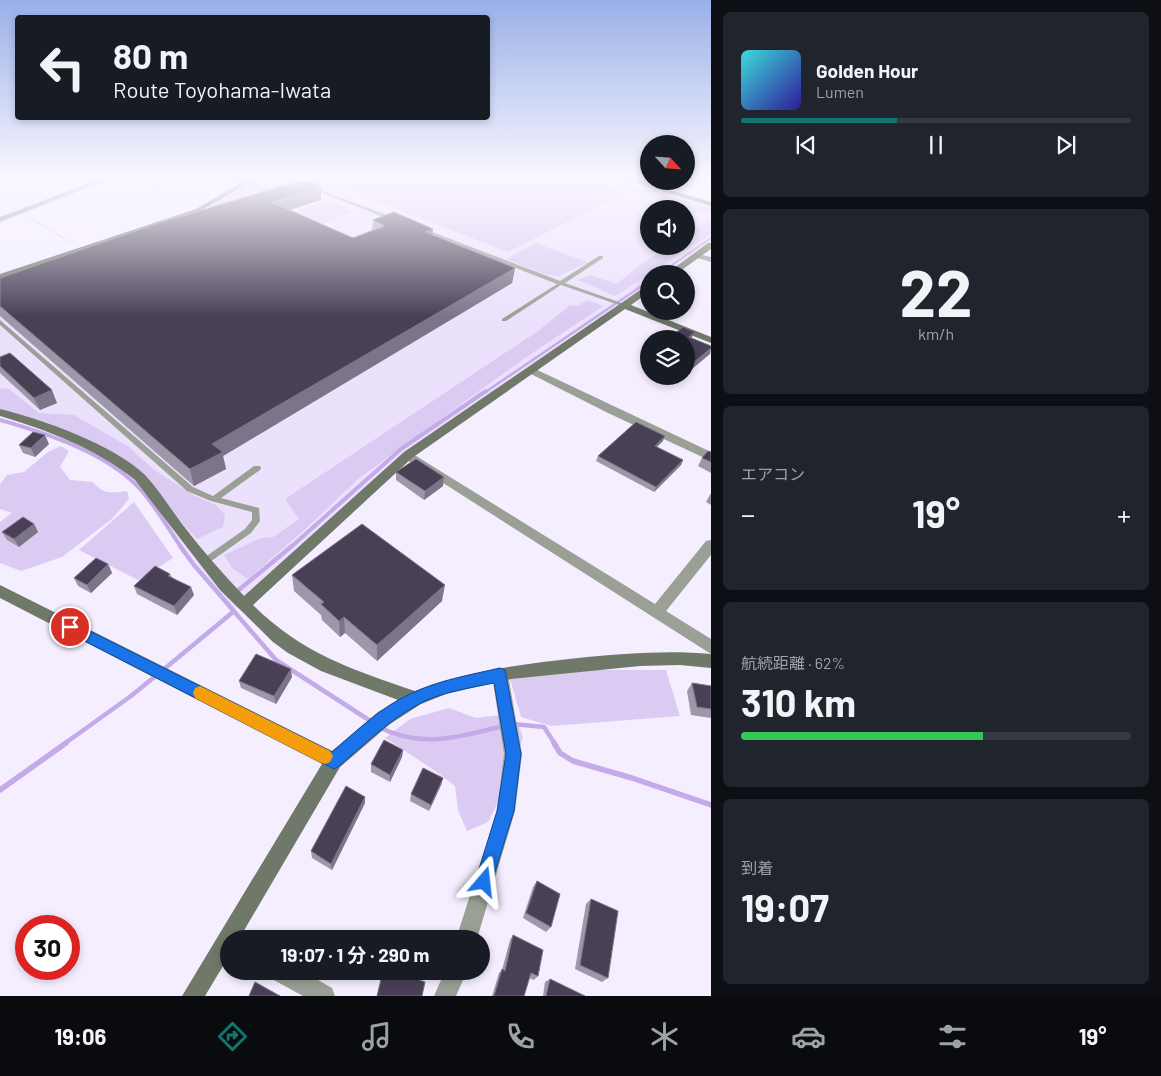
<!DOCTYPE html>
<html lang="ja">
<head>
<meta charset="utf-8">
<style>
	body { margin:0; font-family:Barlow,"Noto Sans JP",sans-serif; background:#20242c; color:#f1f3f6; height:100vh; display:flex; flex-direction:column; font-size:19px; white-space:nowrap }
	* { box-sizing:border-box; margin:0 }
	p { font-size:16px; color:#9ea1a6 }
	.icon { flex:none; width:28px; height:28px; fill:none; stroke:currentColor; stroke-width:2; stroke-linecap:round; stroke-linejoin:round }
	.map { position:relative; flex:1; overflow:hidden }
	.drawer { display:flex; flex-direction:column; gap:12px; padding:12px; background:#0d0f14; width:450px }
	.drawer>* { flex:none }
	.top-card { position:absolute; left:15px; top:15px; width:475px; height:105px; border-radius:5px; box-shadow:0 2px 8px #0003; background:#171b24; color:#f1f3f6; overflow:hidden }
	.needle { width:32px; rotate:116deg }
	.tools { position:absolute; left:640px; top:135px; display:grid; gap:10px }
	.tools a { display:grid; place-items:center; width:55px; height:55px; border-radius:50%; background:#171b24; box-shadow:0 2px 8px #0003; font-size:25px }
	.speed { position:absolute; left:15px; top:915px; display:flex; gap:10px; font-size:25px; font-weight:700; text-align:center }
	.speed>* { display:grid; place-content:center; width:65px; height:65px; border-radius:50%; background:#171b24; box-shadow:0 2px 8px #0003; line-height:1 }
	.speed .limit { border:8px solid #d22; background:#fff; color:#111 }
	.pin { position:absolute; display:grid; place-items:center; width:42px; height:42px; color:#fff; margin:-21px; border:2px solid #fff; border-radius:50%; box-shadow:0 1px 5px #0007 }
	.me { position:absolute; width:55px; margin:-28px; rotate:17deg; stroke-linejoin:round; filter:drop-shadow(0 0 4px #0008) }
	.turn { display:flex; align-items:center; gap:18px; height:105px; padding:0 15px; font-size:22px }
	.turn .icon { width:65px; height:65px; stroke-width:2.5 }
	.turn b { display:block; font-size:35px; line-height:42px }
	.big { font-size:38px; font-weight:700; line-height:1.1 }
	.drawer .widget { flex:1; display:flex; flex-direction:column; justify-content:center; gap:8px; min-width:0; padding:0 18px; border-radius:8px; background:#20242c }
	.drawer .dial { align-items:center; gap:0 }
	.dial b { font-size:65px; line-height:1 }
	.song { display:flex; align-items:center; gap:15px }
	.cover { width:60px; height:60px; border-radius:8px; background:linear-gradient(135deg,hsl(180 70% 55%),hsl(250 70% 35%)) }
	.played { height:5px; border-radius:2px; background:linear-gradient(90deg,#0f766e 40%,#363941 40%) }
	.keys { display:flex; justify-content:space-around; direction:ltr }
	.heat { display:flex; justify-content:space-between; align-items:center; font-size:28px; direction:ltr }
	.charge { height:8px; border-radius:4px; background:linear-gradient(90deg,#34c759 62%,#363941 0) }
	.trip { position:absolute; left:220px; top:930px; width:270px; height:50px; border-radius:25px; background:#171b24; box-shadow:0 2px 8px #0003; font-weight:700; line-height:50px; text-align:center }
	.dock { display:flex; height:80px; justify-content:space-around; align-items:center; background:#090b0e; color:#9ea1a6 }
	.dock .icon { width:35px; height:35px }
	.dock .on { color:#0f766e }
	.dock b { font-size:22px; color:#f1f3f6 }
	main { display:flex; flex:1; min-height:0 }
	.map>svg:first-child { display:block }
	.built { fill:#ece1fd; fill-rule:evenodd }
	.green { fill:#dbcbf3 }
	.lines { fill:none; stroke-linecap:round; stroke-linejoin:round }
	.stream-far4 { stroke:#c4aae9; stroke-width:2 }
	.stream-far3 { stroke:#c4aae9; stroke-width:2.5 }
	.stream-far2 { stroke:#c4aae9; stroke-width:4 }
	.stream-far1 { stroke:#c4aae9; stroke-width:4.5 }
	.stream { stroke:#c4aae9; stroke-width:5.5 }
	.path { stroke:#b4afbd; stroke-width:1; stroke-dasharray:2 2; stroke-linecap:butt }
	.lane { fill:#9aa095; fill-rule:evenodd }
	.street { fill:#9aa095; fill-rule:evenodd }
	.secondary { fill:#707969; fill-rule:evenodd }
	.wall { fill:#9e97aa }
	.shaded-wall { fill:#7c7489 }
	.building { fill:#494056; stroke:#7c7489 }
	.route { fill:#1a73e8; stroke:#114b97 }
	.slow { fill:#f59e0b }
</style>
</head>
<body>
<main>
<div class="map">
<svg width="711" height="996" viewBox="0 0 711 996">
	<rect width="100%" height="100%" fill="#f4eeff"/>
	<path class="built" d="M257 177H619L711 204V243L667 274H649V287L408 455 233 612 121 464 21 417 0 414V279L198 210ZM649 209H686V246H649Z"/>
	<g class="green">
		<path d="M259 177H274L271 180 281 181 301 177H333L0 279 201 211Z"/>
		<path d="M356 177H581L628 191 508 252 336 185Z"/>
		<path d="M586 177H604L711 208V215Z"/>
		<path d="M328 200 355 211 314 227 287 215Z"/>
		<path d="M711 219V234L615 296 578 280 590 275 617 284 637 267 669 246H686V235Z"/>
		<path d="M535 243 588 262 559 276 544 274 506 259Z"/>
		<path d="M588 300 603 306 522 360 358 479 312 523 248 579 232 568 224 555 261 538 273 537 299 519 285 499 538 331 570 305 577 306Z"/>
		<path d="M0 388 9 389 39 413 74 415 129 447 153 469 195 496 216 505 225 515 223 527 197 539 135 474 85 445 0 412Z"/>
		<path d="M61 446 69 451 60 467 70 480 93 482C103 495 112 493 127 491L129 499 113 518 62 557 21 571 0 563V522L12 513 0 509V484L7 475 24 472 48 452Z"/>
		<path d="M134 502 173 558 138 580 79 550Z"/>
		<path d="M580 670H666L680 716 551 726 521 717 510 679Z"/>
		<path d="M449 708 476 718 501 715 520 728 523 738 510 778 488 822 467 831 458 810 455 786C433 768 409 754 385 738L410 719Z"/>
	</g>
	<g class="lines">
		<path class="stream-far4" d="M662 272 711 238"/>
		<g class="stream-far3">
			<path d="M659 274 664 271"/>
			<path d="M484 393 649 281"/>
		</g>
		<g class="stream-far2">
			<path d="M0 420C46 433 108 453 141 490 156 507 168 528 181 547"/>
			<path d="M291 547 401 449 486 391"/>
		</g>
		<g class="stream-far1">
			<path d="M180 546 194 565 276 660 372 722"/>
			<path d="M235 593 292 546"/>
			<path d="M163 670 233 612"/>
			<path d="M513 724 544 727 555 744"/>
			<path d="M379 727C421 749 459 737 503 726"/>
			<path d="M64 744 131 696 158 674"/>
		</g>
		<g class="stream">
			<path d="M554 743 560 753 573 761 632 778 711 805"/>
			<path d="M0 790 66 743"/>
		</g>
		<g class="path">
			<path d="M131 177 188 205"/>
			<path d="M29 217 71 243"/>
		</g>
		<g class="lane">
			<path d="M329 177H335L308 188 305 187Z"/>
			<path d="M243 182H245L278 193 275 194 243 184Z"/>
			<path d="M313 187 395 218V219L391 220 312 189 311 188Z"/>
			<path d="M423 230H427L560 281 599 256H603V258L565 283 627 305 622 306 561 285 506 321H502V319L557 284 423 232Z"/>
			<path d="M0 320 193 487 213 496 254 466H260L261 468 260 470 221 498 259 508 260 521 251 533 207 564H201L200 562 201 560 245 529 252 520V512L211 501 187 491 0 325Z"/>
		</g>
		<g class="street">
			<path d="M0 177H9L0 182Z"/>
			<path d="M105 177H115L0 222V217Z"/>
			<path d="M217 177H229L247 183 244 185Z"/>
			<path d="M694 253 711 257V262L694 257Z"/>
			<path d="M531 367 711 452V461L608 413 527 372 526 370Z"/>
			<path d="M408 451 655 604 706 541 711 540V555L666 611 711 639V654L404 458 402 455Z"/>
			<path d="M500 668 506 670 508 675 522 754 515 811 477 939H456L497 811 504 754 492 675 494 670Z"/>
			<path d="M269 971H302L332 988 335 996H303L272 979Z"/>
			<path d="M445 971H467L456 996H434Z"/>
		</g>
		<g class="secondary">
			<path d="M251 177H259L200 211 0 279V274L196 209Z"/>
			<path d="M616 177H627L711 202V206Z"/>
			<path d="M708 243H711V249L676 274H666Z"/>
			<path d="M646 286H649V292L631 305 711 337V343L625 309 412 458 253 605C301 653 353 670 415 691 468 671 522 664 578 658 623 654 666 650 711 654V668L680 665 640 666 511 679 446 694 421 704 390 724 340 767 239 939H229V956L205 996H182L322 764 0 598V585L332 751 378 712 398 700 321 671 288 653 273 642 220 590 135 480C97 449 47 430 0 416V409C41 419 115 445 145 475 159 490 170 508 182 524 201 549 222 573 244 596L404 452Z"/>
		</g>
	</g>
	<g class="wall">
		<path d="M321 186V200L290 210 353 238 372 230 373 220 433 229 432 235 515 268 512 283 223 456 226 469 194 486 0 316V278Z"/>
		<path d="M0 357 57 403 40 410 0 373Z"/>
		<path d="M663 441 656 447 683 460 681 465 654 492 596 461 598 456Z"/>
		<path d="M49 444 35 457 23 453 19 445Z"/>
		<path d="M711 452V473L698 466 702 458Z"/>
		<path d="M396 472 443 486 424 500 396 480Z"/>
		<path d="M711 493V505L706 502Z"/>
		<path d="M34 524 38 532 19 547 7 540 2 532Z"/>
		<path d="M108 564 112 573 91 593 78 586 74 578Z"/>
		<path d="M170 574 172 577 194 595 177 615 137 594 134 586Z"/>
		<path d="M292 575 442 601 377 661 345 633 340 637 322 620 321 615 294 591Z"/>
		<path d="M292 677 276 704 241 688 239 681Z"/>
		<path d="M692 683 711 686V718L691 715 687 691Z"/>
		<path d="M403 750 402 757 390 782 371 772V764Z"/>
		<path d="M443 778 441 785 429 811 410 801 411 794Z"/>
		<path d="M365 803 332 870 312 858 311 851Z"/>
		<path d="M537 881 551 927 546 932 523 918 533 887Z"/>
		<path d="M591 899 608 978 602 982 575 969 586 904Z"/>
		<path d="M513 935 538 976 534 980 529 978 524 996H492L499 973 502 970 510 940Z"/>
		<path d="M550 979 585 996H543L545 982Z"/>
	</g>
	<g class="shaded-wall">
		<path d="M321 186V200L272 215 271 202Z"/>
		<path d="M433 229 432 243 425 232Z"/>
		<path d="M515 268 512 283 223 456 226 469 194 486 190 469 212 444Z"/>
		<path d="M695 332 691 339 689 337Z"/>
		<path d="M711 348 710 354 686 374V369Z"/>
		<path d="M52 390 57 403 40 410 34 398Z"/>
		<path d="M45 435 49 444 35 457 31 448Z"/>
		<path d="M665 436 663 441 653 451 655 446Z"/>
		<path d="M683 460 681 465 654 492 656 487Z"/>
		<path d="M444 477 443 486 424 500 425 491Z"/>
		<path d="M34 524 38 532 19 547 14 539Z"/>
		<path d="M108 564 112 573 91 593 87 585Z"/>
		<path d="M445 585 442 601 377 661V645Z"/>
		<path d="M191 587 194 595 177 615 174 606Z"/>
		<path d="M344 617 345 633 340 637 339 621Z"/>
		<path d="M291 669 292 677 276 704 274 696Z"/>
		<path d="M403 750 402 757 390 782V775Z"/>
		<path d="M443 778 441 785 429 811 431 805Z"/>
		<path d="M365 797V803L332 870 331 864Z"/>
	</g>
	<g class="building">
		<path d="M303 180 321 186 271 202 353 238 385 226 373 220 394 212 433 229 425 232 515 268 212 444 223 452 190 469 0 306V278L159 223Z"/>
		<path d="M683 327 695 332 689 337 711 346V348L686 369V339H668Z"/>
		<path d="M10 353 52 390 34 398 0 366V357Z"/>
		<path d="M636 422 665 436 655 446 683 460 656 487 598 456Z"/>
		<path d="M33 432 45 435 31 448 19 445Z"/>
		<path d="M708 451 711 452V462L702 458Z"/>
		<path d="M416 459 444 477 425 491 396 472Z"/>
		<path d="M23 517 34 524 14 539 2 532Z"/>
		<path d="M362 524 445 585 377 645 344 617 339 621 321 604 324 602 292 575Z"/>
		<path d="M96 558 108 564 87 585 74 578Z"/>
		<path d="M155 566 170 574 168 576 191 587 174 606 134 586Z"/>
		<path d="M256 654 291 669 274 696 239 681Z"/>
		<path d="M692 683 711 686V709L697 707Z"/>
		<path d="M384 740 403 750 390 775 371 764Z"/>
		<path d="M423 768 443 778 431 805 411 794Z"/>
		<path d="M346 786 365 797 331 864 311 851Z"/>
		<path d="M537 881 560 894 551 927 526 913Z"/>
		<path d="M591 899 618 911 608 978 580 965Z"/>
		<path d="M513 935 543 950 538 976 531 973 524 996H494L502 969 505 971Z"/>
		<path d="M383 971H394L425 982 422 996H377Z"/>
		<path d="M550 979 585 996H546Z"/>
		<path d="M255 982 280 996H249Z"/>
	</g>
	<linearGradient id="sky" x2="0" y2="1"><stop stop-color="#99b0e8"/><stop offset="0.56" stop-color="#faf7ff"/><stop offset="1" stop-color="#faf7ff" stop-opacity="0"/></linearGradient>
	<rect width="711" height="317" fill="url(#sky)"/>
	<path class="route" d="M70 621 332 752C357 731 381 707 410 694 439 680 470 675 500 668L505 670 521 754 514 811 490 888 484 891 477 888 475 882 497 811 506 754 494 683C469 688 442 692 419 704 389 720 365 744 339 766L334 769 65 631 63 627 65 623Z"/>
	<path class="slow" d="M200 686 330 751 333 756 330 762 325 764 319 762 195 698 193 693 195 688Z"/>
</svg>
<div class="tools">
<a><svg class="needle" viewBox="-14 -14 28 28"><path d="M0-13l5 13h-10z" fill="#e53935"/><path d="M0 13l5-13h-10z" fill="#9ea1a6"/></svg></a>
<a><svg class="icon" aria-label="sound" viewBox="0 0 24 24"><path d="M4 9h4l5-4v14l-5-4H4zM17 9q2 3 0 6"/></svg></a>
<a><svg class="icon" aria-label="search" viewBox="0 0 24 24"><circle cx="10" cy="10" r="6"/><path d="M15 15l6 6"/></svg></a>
<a><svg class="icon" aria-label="layers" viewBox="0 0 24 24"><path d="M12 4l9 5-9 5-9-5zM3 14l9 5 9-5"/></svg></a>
</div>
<div class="speed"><div class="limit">30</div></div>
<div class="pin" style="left:70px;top:627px;background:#d93025"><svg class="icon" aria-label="arrive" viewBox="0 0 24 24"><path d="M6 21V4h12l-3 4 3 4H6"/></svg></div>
<svg class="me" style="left:484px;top:882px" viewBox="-20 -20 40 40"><path d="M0-17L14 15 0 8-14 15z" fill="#1a73e8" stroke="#fff" stroke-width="4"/></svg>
<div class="trip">19:07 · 1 分 · 290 m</div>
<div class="top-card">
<div class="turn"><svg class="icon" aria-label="left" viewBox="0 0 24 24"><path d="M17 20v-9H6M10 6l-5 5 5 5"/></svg><div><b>80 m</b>Route Toyohama-Iwata</div></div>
</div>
</div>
<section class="drawer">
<div class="widget">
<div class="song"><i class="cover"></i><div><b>Golden Hour</b><p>Lumen</p></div></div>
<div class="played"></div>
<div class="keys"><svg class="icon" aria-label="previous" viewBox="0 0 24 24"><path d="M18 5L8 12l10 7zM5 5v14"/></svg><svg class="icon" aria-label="pause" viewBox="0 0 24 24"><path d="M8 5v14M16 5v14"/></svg><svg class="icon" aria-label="next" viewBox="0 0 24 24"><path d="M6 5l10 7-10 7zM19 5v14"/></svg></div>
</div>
<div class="widget dial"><b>22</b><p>km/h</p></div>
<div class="widget"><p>エアコン</p>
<div class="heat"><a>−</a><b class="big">19°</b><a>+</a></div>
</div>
<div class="widget"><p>航続距離 · 62%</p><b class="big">310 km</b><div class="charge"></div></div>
<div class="widget"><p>到着</p><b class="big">19:07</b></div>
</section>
</main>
<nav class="dock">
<b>19:06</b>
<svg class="icon on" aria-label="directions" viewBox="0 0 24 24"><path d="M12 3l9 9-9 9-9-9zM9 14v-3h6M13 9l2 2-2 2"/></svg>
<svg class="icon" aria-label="music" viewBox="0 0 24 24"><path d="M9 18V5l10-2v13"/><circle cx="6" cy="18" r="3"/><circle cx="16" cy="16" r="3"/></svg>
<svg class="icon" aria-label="phone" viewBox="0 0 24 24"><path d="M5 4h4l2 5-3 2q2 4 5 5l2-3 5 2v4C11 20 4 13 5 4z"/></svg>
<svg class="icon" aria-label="climate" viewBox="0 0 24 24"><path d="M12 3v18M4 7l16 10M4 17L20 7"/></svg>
<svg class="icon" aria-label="car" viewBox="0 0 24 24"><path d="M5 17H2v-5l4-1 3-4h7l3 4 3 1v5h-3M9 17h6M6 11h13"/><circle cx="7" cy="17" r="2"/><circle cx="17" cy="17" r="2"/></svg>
<svg class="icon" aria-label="filters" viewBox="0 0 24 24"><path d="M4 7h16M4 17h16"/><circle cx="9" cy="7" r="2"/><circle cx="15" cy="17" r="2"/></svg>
<b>19°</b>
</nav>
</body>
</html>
